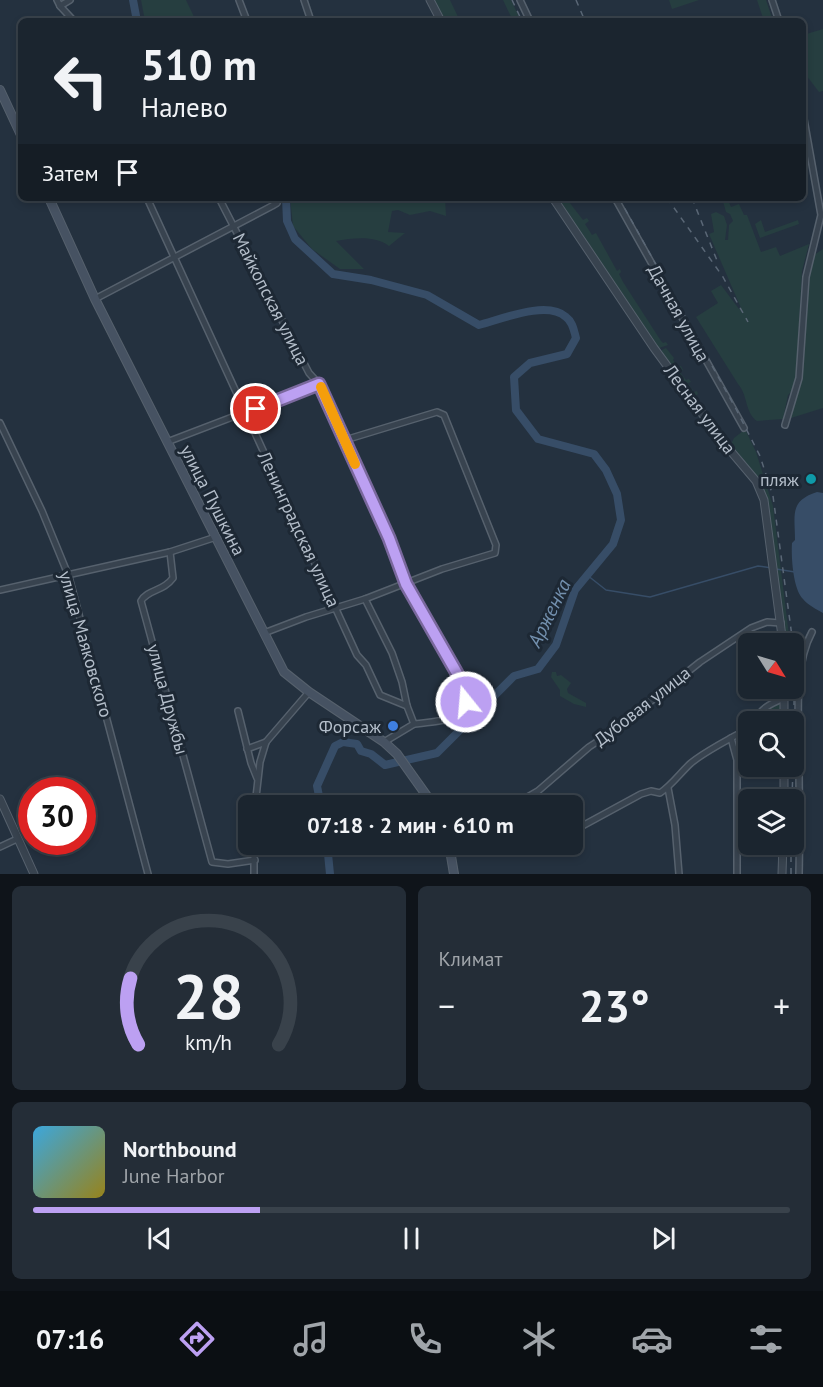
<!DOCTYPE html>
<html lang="ru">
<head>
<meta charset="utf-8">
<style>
	body { margin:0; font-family:"PT Sans",sans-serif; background:#242d37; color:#f1f3f6; height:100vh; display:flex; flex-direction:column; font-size:22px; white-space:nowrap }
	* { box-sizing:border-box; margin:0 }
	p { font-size:20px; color:#a0a5aa }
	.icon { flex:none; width:33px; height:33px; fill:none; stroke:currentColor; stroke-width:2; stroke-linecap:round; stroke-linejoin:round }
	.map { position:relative; height:874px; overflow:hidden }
	.side { display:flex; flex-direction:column; gap:12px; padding:12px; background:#0f141a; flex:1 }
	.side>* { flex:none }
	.top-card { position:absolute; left:18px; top:18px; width:788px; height:183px; border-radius:9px; box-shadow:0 3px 9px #0003,0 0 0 2px #39424b; background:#1b252f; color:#f1f3f6; overflow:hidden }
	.needle { width:39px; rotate:127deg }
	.controls { position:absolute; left:738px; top:633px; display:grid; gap:12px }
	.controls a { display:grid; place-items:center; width:66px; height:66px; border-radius:9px; background:#1b252f; box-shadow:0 3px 9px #0003,0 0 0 2px #39424b; font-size:30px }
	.speed { position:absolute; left:18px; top:777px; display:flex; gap:12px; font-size:30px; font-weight:700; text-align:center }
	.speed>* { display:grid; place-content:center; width:78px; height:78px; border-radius:50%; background:#1b252f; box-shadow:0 3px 9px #0003,0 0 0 2px #39424b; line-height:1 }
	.speed .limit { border:9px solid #d22; background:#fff; color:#111 }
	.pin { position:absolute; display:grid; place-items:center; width:51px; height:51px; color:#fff; margin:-26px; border:3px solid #fff; border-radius:50%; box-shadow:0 2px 6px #0007 }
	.me { position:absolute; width:66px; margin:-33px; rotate:343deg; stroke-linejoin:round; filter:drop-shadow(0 0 4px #0008) }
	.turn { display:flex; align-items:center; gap:21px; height:126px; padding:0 24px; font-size:27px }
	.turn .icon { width:78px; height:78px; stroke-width:2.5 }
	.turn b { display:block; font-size:42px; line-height:51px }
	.then { display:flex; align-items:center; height:57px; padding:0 24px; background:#0003; gap:12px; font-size:22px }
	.big { font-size:45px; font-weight:700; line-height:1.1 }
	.side .card { flex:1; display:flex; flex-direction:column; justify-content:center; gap:9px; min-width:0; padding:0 21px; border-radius:9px; background:#242d37 }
	.side .dial { align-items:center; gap:0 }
	.dial svg { height:156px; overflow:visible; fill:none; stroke:#39424b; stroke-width:7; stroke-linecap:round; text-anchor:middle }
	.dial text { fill:#f1f3f6; stroke:none }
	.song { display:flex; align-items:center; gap:18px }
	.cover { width:72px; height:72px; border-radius:9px; background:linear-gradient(135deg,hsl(200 70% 55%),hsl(50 70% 35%)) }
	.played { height:6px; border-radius:3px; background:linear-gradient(90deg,#bca0f2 30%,#39424b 30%) }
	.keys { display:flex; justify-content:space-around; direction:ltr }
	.heat { display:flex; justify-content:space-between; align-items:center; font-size:33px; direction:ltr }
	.side .tiles { flex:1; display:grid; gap:12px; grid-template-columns:1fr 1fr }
	.card:last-child { grid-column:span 2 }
	.trip { position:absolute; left:238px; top:795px; width:345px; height:60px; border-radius:9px; background:#1b252f; box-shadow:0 3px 9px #0003,0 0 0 2px #39424b; font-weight:700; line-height:60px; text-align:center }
	.dock { display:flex; height:96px; justify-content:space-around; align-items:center; background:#0b0f13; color:#a0a5aa }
	.dock .icon { width:42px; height:42px }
	.dock .on { color:#bca0f2 }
	.dock b { font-size:27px; color:#f1f3f6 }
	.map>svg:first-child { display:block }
	.green { fill:#263e40 }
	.water { fill:#374d67 }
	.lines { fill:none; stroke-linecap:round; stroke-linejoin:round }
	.stream { stroke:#374d67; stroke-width:1.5 }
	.river { stroke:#374d67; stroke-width:8 }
	.minor-casing { stroke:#56616d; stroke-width:8 }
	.tertiary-casing { stroke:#56616d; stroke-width:9 }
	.secondary-casing { stroke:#56616d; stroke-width:10 }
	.minor { stroke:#38434f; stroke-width:5 }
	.tertiary { stroke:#38434f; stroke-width:7 }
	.secondary { stroke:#465262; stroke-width:8 }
	.rail { stroke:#5a6776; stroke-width:1.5; stroke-dasharray:6 6; stroke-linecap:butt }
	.route-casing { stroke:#7a689d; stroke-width:15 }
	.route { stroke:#bca0f2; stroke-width:10 }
	.slow { stroke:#f59e0b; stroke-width:10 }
	.culture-dot { fill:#0f9aa8; stroke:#1d2834; stroke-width:2 }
	.shop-dot { fill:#3f7fe0; stroke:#1d2834; stroke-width:2 }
	.labels { text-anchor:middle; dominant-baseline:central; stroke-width:6; stroke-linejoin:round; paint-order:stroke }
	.street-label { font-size:18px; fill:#b4beca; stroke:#1d2834 }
	.poi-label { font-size:18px; fill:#b4beca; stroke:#1d2834; text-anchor:end }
	.water-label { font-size:20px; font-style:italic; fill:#7390ae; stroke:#1d2834 }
</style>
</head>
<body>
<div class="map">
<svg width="823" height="874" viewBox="0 0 823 874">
	<rect width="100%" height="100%" fill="#24313f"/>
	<g class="green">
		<path d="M141 0H186L196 21H145Z"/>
		<path d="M434 0H450L460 21H446Z"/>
		<path d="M503 0H511L521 21H513Z"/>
		<path d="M669 0H699L672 9Z"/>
		<path d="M757 0H766L773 21H764Z"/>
		<path d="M823 29V91L819 92 803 71V35Z"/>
		<path d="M290 198H445L446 216 430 211 410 215 398 210 392 211 388 232 405 233 389 246C375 235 353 238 336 241L364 269H340L312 249 293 226Z"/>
		<path d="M557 198H566L583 220 587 218 589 221 585 224 592 235 596 233 617 271 620 269 621 272 619 274 623 282 661 341 663 343 666 342 668 345 659 348Z"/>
		<path d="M722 198H727L731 207 739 204 744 215H747L761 252 776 247 780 256 809 244 802 271 796 378 793 390 788 395 783 419 757 421C745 413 748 395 738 384L696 317 718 303 711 291 721 285 739 309 741 308 709 234 714 232 711 214 716 212 724 216 727 225 725 240H728L729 225 733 221 730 214 726 212Z"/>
		<path d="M761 220 765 232 798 220 799 224 760 238 755 224Z"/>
		<path d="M823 249V408L791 418 802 372 808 281 814 255Z"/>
		<path d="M666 348 674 358 673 360 678 367 681 366 683 370 680 372 686 380 689 379 691 382 688 383 694 392 697 391 698 394 695 396 703 408H701L662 353V350Z"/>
		<path d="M743 431H746L756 452 773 506 790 643H786L773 548 755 475 731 444 734 438Z"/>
		<path d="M552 672H556L557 676 561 675 571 683 567 689 568 693 586 703V707L574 704 560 696V690L551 677Z"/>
		<path d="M778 703 780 705 781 721 755 722 759 714Z"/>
	</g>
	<path class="water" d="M817 492 823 493V613C816 609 808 605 803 599 793 589 791 557 792 543L795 540C795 515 789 501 817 492Z"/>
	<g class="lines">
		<g class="stream">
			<path d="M776 569 795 572"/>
			<path d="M587 575 606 590 650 597 758 566 772 568"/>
		</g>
		<g class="river">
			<path d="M133 0 137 21"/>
			<path d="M286 198 287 221 295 239 333 274 371 280 427 295 479 325C502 319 547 300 566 317 573 322 574 331 576 338L567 354 530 363 514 377 516 410 538 439 594 454 606 470 617 494 621 520 613 544 575 590 556 645 538 669 514 676 437 753 385 765 371 754 361 751 357 744 343 742 335 746 317 786 321 806"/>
			<path d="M327 844 330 874"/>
		</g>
		<g class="minor-casing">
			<g id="minor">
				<path d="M57 0 60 6 74 21"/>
				<path d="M239 0 247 21"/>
				<path d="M304 0 311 21"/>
				<path d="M520 0 530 21"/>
				<path d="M772 0 779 21"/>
				<path d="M60 6 70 0"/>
				<path d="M147 198 357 655 366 665 380 695 407 706"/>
				<path d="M219 198 309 373 319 384 389 538 406 584 466 689C466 722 440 721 414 724"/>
				<path d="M615 198 744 428"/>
				<path d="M95 299 272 206 277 203 279 198"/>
				<path d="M0 423 42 511 69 577 148 874"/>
				<path d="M785 425 799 378 806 277 821 215 802 108"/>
				<path d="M167 442 319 384"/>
				<path d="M170 552 173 578C163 592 148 589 141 601L212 862 228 864 255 860"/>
				<path d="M0 590 170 552 216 537"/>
				<path d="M365 599 392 653 402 682 407 706 414 724 384 742"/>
				<path d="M264 633 306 617 365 599 442 569 495 553 496 545 444 415 437 412 345 440"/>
				<path d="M238 711 251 763 257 778"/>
				<path d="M754 722C761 708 770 704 784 698"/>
				<path d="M731 738 737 760V874"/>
				<path d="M247 749 266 742"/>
				<path d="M668 788 675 825 679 874"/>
				<path d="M255 806 260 762 266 742 309 692"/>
				<path d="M471 806H476"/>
				<path d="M512 806 538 791 589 747 612 732 700 662 751 628 767 622 781 623"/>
				<path d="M573 831 641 794 651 791 660 793C672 785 680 773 691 763 703 753 734 736 748 729"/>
				<path d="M537 845 539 844"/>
				<path d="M0 847 17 839"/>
				<path d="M254 874V844"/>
				<path d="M799 874C800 836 799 797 799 759 799 720 793 667 812 632"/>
			</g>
		</g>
		<g class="tertiary-casing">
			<g id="tertiary">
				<path d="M430 0 441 21"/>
				<path d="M553 198 654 348 723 442 756 481 764 500 783 644"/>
				<path d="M784 722V688"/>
				<path d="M0 799 34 874"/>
				<path d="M784 800V766"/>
				<path d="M782 874 783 844"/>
			</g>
		</g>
		<g class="secondary-casing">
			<g id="secondary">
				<path d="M0 90 21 135"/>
				<path d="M49 198 95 299 284 672 309 692 384 742 397 754 434 806"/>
				<path d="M449 844 454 874"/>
			</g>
		</g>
		<use href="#minor" class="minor"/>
		<use href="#tertiary" class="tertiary"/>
		<use href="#secondary" class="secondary"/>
		<g class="rail">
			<path d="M512 0 522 21"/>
			<path d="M576 0 585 21"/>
			<path d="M619 198 736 409 760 456 773 496 793 644"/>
			<path d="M667 198 723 277 748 322"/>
			<path d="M692 198 718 263"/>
			<path d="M794 651V764"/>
			<path d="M792 800 793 766"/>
			<path d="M791 874V844"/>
		</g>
	</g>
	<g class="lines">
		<g class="route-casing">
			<path id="route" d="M256 409 319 384 389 538 406 584 466 689V702"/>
		</g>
		<use href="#route" class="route"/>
		<path class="slow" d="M321 387 355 464"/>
	</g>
	<circle class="culture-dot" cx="811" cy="479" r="6"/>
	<circle class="shop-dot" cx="393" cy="726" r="6"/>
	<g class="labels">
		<g class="street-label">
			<text transform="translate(271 299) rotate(63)">Майкопская улица</text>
			<text transform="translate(679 313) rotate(61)">Дачная улица</text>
			<text transform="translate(700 409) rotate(53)">Лесная улица</text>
			<text transform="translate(213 500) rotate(63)">улица Пушкина</text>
			<text transform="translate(299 529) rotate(65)">Ленинградская улица</text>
			<text transform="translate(86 644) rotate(74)">улица Маяковского</text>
			<text transform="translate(168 699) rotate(75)">улица Дружбы</text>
			<text transform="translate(642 706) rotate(-38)">Дубовая улица</text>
		</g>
		<g class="poi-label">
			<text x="799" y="479">пляж</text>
			<text x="381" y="726">Форсаж</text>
		</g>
		<g class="water-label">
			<text transform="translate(549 613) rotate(-64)">Арженка</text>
		</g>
	</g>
</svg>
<div class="controls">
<a><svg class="needle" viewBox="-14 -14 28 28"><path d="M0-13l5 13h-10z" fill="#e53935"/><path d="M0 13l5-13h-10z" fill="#a0a5aa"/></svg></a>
<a><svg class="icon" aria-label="search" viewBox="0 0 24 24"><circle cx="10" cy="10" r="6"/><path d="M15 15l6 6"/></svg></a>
<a><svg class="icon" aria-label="layers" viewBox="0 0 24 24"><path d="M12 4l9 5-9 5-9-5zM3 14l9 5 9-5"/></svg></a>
</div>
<div class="speed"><div class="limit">30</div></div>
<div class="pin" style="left:256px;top:409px;background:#d93025"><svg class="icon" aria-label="arrive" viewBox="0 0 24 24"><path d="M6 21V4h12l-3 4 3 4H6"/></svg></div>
<svg class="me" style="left:466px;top:702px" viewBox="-20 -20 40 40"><circle r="17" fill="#bca0f2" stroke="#fff" stroke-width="3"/><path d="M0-11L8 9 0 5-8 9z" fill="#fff"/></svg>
<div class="trip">07:18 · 2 мин · 610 m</div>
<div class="top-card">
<div class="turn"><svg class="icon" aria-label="left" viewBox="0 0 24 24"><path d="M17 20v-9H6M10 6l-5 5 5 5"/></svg><div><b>510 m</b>Налево</div></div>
<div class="then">Затем<svg class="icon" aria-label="arrive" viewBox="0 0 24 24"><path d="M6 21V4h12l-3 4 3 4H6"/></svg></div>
</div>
</div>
<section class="side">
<div class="tiles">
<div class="card dial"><svg viewBox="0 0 100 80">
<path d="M14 69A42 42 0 1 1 86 69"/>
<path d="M14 69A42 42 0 0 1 10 35" stroke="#bca0f2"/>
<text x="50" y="56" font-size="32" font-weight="700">28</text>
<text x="50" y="72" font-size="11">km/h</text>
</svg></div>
<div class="card"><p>Климат</p>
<div class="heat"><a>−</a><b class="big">23°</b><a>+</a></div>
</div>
<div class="card">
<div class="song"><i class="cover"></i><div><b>Northbound</b><p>June Harbor</p></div></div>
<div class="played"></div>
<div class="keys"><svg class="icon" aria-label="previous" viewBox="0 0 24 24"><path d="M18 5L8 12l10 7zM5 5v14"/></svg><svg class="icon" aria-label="pause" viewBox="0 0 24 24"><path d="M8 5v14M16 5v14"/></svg><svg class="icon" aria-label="next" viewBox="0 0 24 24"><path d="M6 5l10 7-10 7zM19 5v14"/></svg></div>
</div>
</div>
</section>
<nav class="dock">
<b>07:16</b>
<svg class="icon on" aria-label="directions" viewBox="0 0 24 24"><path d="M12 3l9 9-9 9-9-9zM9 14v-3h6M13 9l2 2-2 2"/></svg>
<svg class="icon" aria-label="music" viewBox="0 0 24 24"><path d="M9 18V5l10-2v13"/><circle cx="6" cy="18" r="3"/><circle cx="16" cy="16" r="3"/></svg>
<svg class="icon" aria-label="phone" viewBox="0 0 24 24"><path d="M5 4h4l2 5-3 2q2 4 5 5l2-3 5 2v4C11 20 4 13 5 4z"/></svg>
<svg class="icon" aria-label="climate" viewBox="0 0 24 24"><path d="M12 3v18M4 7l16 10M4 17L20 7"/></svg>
<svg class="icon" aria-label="car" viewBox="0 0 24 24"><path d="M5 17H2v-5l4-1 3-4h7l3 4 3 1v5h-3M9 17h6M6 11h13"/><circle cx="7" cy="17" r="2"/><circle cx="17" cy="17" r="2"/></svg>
<svg class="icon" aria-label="filters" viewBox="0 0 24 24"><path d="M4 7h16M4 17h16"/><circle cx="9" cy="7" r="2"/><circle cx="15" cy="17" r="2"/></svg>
</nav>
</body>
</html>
